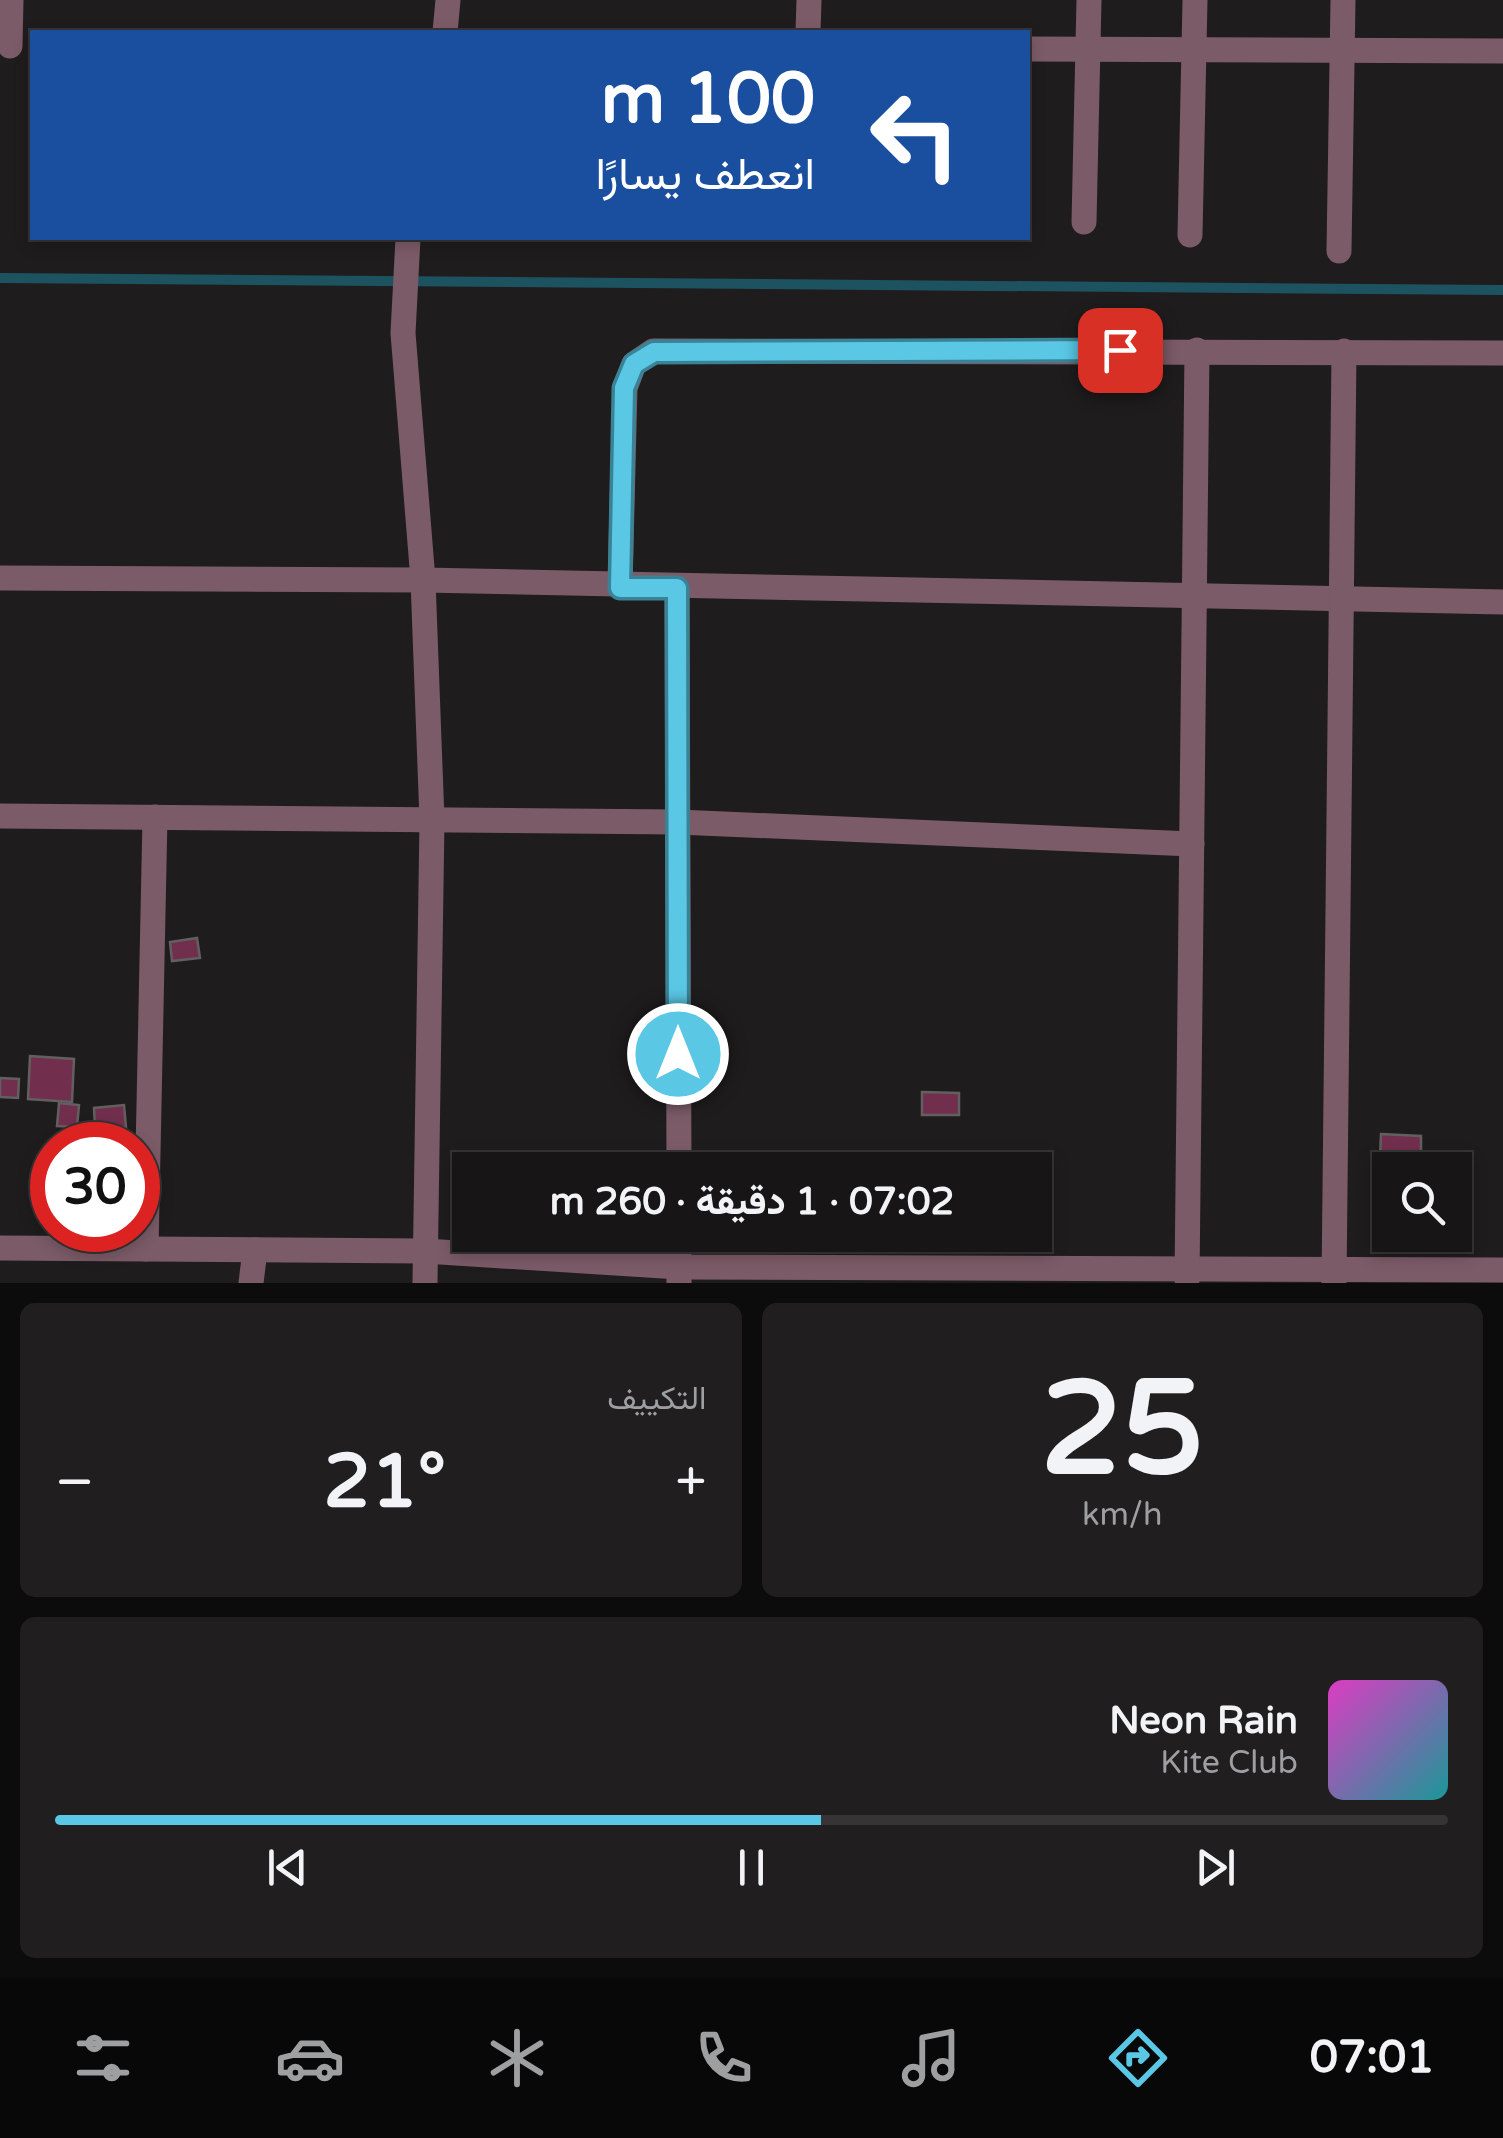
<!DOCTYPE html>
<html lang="ar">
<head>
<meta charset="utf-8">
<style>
	body { margin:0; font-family:"Varela Round",Vazirmatn,sans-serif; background:#201e1f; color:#f1f3f6; direction:rtl; height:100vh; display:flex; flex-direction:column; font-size:38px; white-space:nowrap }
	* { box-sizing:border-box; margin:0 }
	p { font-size:32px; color:#9e9fa1 }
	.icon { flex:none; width:55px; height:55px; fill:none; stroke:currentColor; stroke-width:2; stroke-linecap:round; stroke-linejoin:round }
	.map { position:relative; height:1283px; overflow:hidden; direction:ltr }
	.sheet { display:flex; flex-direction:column; gap:20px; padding:20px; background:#0d0c0c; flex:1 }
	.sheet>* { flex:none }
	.top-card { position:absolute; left:30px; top:30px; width:1000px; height:210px; border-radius:0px; box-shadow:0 5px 15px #0003,0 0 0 2px #363435; direction:rtl; background:#1a4fa0; color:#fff; overflow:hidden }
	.controls { position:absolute; left:1372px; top:1152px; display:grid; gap:20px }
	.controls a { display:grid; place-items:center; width:100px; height:100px; border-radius:0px; background:#171516; box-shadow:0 5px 15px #0003,0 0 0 2px #363435; font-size:50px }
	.speed { position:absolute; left:30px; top:1122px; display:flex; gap:20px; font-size:50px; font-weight:700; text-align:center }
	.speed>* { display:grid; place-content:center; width:130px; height:130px; border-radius:50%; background:#171516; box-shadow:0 5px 15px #0003,0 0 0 2px #363435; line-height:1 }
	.speed .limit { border:15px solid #d22; background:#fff; color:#111 }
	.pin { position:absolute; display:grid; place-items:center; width:85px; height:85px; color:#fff; margin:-42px; border-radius:20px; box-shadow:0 5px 15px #0006 }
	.me { position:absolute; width:110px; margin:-55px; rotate:0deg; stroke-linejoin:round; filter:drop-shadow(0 0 8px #0008) }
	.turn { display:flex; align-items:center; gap:35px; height:210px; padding:0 50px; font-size:45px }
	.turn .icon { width:130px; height:130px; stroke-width:2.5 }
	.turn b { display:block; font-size:70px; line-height:85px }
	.big { font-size:75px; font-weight:800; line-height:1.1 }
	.sheet .widget { flex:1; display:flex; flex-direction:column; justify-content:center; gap:15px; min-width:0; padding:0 35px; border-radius:15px; background:#201e1f }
	.sheet .dial { align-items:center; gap:0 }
	.dial b { font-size:130px; line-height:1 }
	.song { display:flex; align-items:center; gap:30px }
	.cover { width:120px; height:120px; border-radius:15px; background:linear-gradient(135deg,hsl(310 70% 55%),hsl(180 70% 35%)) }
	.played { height:10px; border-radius:5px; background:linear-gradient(90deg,#5ac8e5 55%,#363435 55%) }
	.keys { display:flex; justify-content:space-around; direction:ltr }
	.heat { display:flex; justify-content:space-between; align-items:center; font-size:55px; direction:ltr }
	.sheet .tiles { flex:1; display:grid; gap:20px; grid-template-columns:1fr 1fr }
	.widget:last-child { grid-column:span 2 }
	.trip { position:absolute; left:452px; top:1152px; width:600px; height:100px; border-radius:0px; background:#171516; box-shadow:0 5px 15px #0003,0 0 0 2px #363435; font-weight:800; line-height:100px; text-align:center; direction:rtl }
	.menu { display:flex; height:160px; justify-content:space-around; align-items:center; background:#090809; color:#9e9fa1 }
	.menu .icon { width:70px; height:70px }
	.menu .on { color:#5ac8e5 }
	.menu b { font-size:45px; color:#f1f3f6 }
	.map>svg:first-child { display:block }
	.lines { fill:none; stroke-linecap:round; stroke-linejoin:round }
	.stream { stroke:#1d5360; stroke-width:10 }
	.building { fill:#712f4d; stroke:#625f60; stroke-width:2.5 }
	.minor { stroke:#7b5b67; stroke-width:25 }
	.tertiary { stroke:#7b5b67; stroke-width:25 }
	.route-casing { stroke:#3a8295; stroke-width:25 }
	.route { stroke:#5ac8e5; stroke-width:18 }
</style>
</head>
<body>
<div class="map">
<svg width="1503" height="1283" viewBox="0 0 1503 1283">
	<rect width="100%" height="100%" fill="#1f1c1d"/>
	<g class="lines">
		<path class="stream" d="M0 278 1503 290"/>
	</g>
	<g class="building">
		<path d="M197 938 200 958 172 961 170 942Z"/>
		<path d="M30 1056 74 1059 72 1102 28 1099Z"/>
		<path d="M0 1078 19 1079 18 1098 0 1097Z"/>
		<path d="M922 1092 959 1093V1115H922Z"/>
		<path d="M59 1103 79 1105 77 1127 57 1126Z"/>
		<path d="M124 1105 126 1127 95 1128 94 1108Z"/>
		<path d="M1381 1134 1421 1136V1159L1380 1157Z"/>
		<path d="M830 1159 855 1161 854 1170H829Z"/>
	</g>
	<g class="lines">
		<g class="minor">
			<path d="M808 32 809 0"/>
			<path d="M10 46 11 0"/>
			<path d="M1028 49 1503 51"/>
			<path d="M1084 222 1089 0"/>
			<path d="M1190 235 1195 0"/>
			<path d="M1339 251 1343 0"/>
			<path d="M0 578 423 580 1503 602"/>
			<path d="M620 587 625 388 634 364 653 351 1503 353"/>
			<path d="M677 588 679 1170"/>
			<path d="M0 816 678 822 1192 844"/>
			<path d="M0 1248 425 1251 679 1267 1503 1270"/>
			<path d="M146 1249 155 817"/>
			<path d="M1187 1280 1197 350"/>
			<path d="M251 1283 255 1250"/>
			<path d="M679 1283V1235"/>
			<path d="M1334 1283 1344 351"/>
		</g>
		<g class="tertiary">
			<path d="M445 32 448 0"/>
			<path d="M408 238 403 333 423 580 432 820 425 1283"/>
		</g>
	</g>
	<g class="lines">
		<g class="route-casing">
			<path id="route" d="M678 1054 677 588H620L624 388 634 364 654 352 1120 350"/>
		</g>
		<use href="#route" class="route"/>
	</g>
</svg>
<div class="controls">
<a><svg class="icon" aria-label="search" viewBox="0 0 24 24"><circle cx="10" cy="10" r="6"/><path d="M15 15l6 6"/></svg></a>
</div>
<div class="speed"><div class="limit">30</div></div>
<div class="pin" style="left:1120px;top:350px;background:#d93025"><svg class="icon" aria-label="arrive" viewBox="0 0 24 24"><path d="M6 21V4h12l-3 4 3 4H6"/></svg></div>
<svg class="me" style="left:678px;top:1054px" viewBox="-20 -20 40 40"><circle r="17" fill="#5ac8e5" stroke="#fff" stroke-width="3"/><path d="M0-11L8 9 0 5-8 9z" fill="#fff"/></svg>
<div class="trip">07:02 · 1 دقيقة · 260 m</div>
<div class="top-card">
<div class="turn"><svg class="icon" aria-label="left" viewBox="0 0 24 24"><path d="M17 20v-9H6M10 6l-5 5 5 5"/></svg><div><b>100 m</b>انعطف يسارًا</div></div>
</div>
</div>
<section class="sheet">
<div class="tiles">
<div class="widget dial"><b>25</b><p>km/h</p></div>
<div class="widget"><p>التكييف</p>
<div class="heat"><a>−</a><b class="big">21°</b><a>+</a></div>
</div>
<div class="widget">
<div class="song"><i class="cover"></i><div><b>Neon Rain</b><p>Kite Club</p></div></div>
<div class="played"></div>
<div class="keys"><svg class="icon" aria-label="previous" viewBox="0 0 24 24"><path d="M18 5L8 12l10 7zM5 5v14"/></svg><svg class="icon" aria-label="pause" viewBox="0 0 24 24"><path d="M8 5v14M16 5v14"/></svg><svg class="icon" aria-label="next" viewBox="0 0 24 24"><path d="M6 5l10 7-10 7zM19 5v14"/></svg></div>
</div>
</div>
</section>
<nav class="menu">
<b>07:01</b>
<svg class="icon on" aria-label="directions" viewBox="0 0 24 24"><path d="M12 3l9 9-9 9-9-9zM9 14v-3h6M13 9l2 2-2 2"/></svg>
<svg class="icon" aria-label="music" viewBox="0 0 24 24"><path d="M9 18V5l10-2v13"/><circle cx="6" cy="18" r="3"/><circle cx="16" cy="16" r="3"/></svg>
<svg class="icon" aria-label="phone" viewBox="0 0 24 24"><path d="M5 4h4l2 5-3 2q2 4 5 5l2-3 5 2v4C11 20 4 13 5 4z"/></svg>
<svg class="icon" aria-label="climate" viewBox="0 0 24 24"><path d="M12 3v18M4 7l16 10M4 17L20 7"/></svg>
<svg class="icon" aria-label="car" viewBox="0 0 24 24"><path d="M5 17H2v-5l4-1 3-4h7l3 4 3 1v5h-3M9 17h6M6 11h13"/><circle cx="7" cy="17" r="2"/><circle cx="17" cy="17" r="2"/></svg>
<svg class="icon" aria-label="filters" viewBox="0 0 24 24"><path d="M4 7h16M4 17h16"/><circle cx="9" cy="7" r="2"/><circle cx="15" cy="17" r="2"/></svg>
</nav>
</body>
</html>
